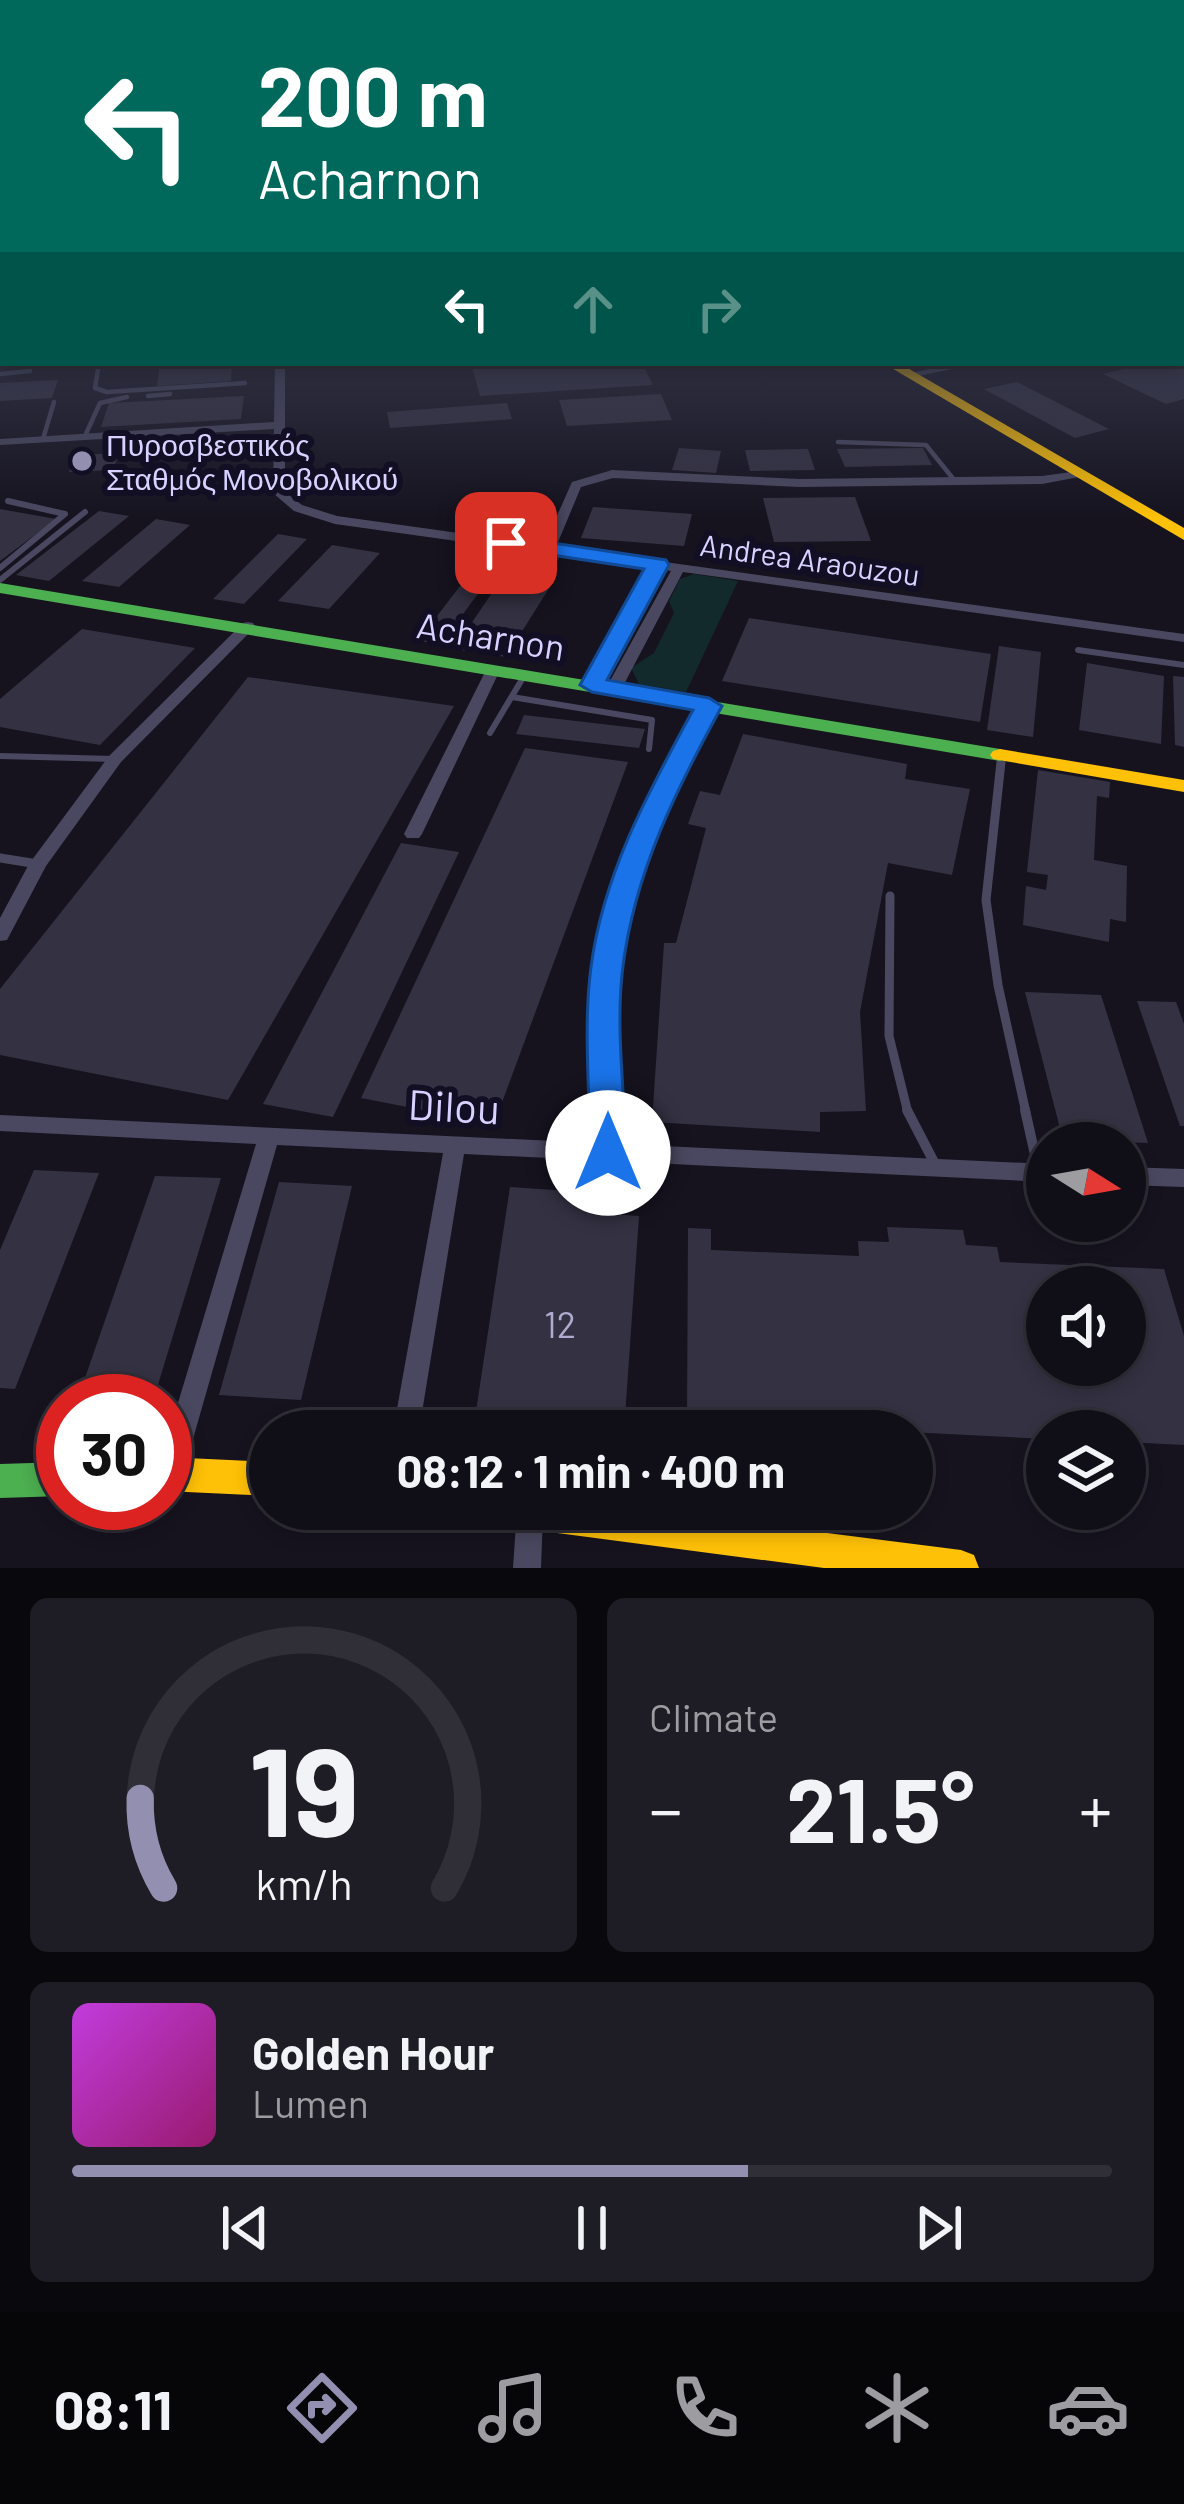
<!DOCTYPE html>
<html lang="en">
<head>
<meta charset="utf-8">
<style>
	body { margin:0; font-family:Barlow,sans-serif; background:#1e1c24; color:#f1f3f6; height:100vh; display:flex; flex-direction:column; font-size:45px; white-space:nowrap }
	* { box-sizing:border-box; margin:0 }
	p { font-size:39px; color:#9c9ca1 }
	.icon { flex:none; width:66px; height:66px; fill:none; stroke:currentColor; stroke-width:2; stroke-linecap:round; stroke-linejoin:round }
	.map { position:relative; height:1568px; overflow:hidden }
	.sheet { display:flex; flex-direction:column; gap:30px; padding:30px; background:#09080d; flex:1 }
	.sheet>* { flex:none }
	.top-card { position:absolute; left:0px; top:0px; width:1185px; height:366px; box-shadow:0 6px 18px #0003,0 0 0 3px #302e36; background:#00695c; color:#fff; overflow:hidden }
	.needle { width:78px; rotate:101deg }
	.buttons { position:absolute; left:1026px; top:1122px; display:grid; gap:24px }
	.buttons a { display:grid; place-items:center; width:120px; height:120px; border-radius:50%; background:#100e17; box-shadow:0 6px 18px #0003,0 0 0 3px #302e36; font-size:60px }
	.speed { position:absolute; left:36px; top:1374px; display:flex; gap:24px; font-size:60px; font-weight:700; text-align:center }
	.speed>* { display:grid; place-content:center; width:156px; height:156px; border-radius:50%; background:#100e17; box-shadow:0 6px 18px #0003,0 0 0 3px #302e36; line-height:1 }
	.speed .limit { border:18px solid #d22; background:#fff; color:#111 }
	.pin { position:absolute; display:grid; place-items:center; width:102px; height:102px; color:#fff; margin:-51px; border-radius:24px; box-shadow:0 6px 18px #0006 }
	.me { position:absolute; width:132px; margin:-66px; rotate:0deg; stroke-linejoin:round; filter:drop-shadow(0 0 9px #0008) }
	.turn { display:flex; align-items:center; gap:42px; height:252px; padding:0 60px; font-size:54px }
	.turn .icon { width:156px; height:156px; stroke-width:2.5 }
	.turn b { display:block; font-size:84px; line-height:102px }
	.lanes { display:flex; align-items:center; height:114px; padding:0 60px; background:#0003; justify-content:center; gap:60px; direction:ltr }
	.lanes .off { opacity:.35 }
	.big { font-size:90px; font-weight:700; line-height:1.1 }
	.sheet .tile { flex:1; display:flex; flex-direction:column; justify-content:center; gap:18px; min-width:0; padding:0 42px; border-radius:18px; background:#1e1c24 }
	.sheet .dial { align-items:center; gap:0 }
	.dial svg { height:312px; overflow:visible; fill:none; stroke:#302e36; stroke-width:7; stroke-linecap:round; text-anchor:middle }
	.dial text { fill:#f1f3f6; stroke:none }
	.song { display:flex; align-items:center; gap:36px }
	.cover { width:144px; height:144px; border-radius:18px; background:linear-gradient(135deg,hsl(290 70% 55%),hsl(320 70% 35%)) }
	.played { height:12px; border-radius:6px; background:linear-gradient(90deg,#938fb1 65%,#302e36 65%) }
	.keys { display:flex; justify-content:space-around; direction:ltr }
	.heat { display:flex; justify-content:space-between; align-items:center; font-size:66px; direction:ltr }
	.sheet .tiles { flex:1; display:grid; gap:30px; grid-template-columns:1fr 1fr }
	.tile:last-child { grid-column:span 2 }
	.trip { position:absolute; left:249px; top:1410px; width:684px; height:120px; border-radius:60px; background:#100e17; box-shadow:0 6px 18px #0003,0 0 0 3px #302e36; font-weight:700; line-height:120px; text-align:center }
	.tab-bar { display:flex; height:192px; justify-content:space-around; align-items:center; background:#060609; color:#9c9ca1 }
	.tab-bar .icon { width:84px; height:84px }
	.tab-bar .on { color:#938fb1 }
	.tab-bar b { font-size:54px; color:#f1f3f6 }
	.map>svg:first-child { display:block }
	.green { fill:#122a2c }
	.building { fill:#343142; fill-rule:evenodd }
	.lines { fill:none; stroke-linecap:round; stroke-linejoin:round }
	.lane-far3 { stroke:#494860; stroke-width:4.5 }
	.lane-far2 { stroke:#494860; stroke-width:6 }
	.lane-far1 { stroke:#494860; stroke-width:9 }
	.lane { stroke:#494860; stroke-width:10 }
	.street { fill:#494860; fill-rule:evenodd }
	.fast { fill:#4caf50; fill-rule:evenodd }
	.slow { fill:#ffc107; fill-rule:evenodd }
	.route { fill:#1a73e8; stroke:#114b97; stroke-width:3 }
	.poi-dot { fill:#938fb1; stroke:#120e24; stroke-width:4.5 }
	.labels { text-anchor:middle; dominant-baseline:central; stroke-width:12; stroke-linejoin:round; paint-order:stroke }
	.far-poi-label { font-size:30px; fill:#d7d2ff; stroke:#120e24; text-anchor:start }
	.far-street-label { font-size:30px; fill:#d7d2ff; stroke:#120e24 }
	.street-label { font-size:36px; fill:#d7d2ff; stroke:#120e24 }
	.near-number-label { font-size:36px; fill:#aeaad0 }
	.near-street-label { font-size:42px; fill:#d7d2ff; stroke:#120e24 }
</style>
</head>
<body>
<div class="map">
<svg width="1184" height="1568" viewBox="0 0 1184 1568">
	<rect width="100%" height="100%" fill="#16131f"/>
	<path class="green" d="M694 574 738 581 686 692 639 684 631 668 654 653 674 613 669 601 680 579Z"/>
	<g class="building">
		<path d="M160 363H232L231 381 157 386Z"/>
		<path d="M471 363H642L653 385 480 396Z"/>
		<path d="M1149 363H1184V399L1166 404 1103 374Z"/>
		<path d="M58 380 52 398 0 401V383Z"/>
		<path d="M1017 382 1109 429 1075 438 984 389Z"/>
		<path d="M661 394 672 420 567 426 559 400Z"/>
		<path d="M244 396 241 419 101 427 109 403Z"/>
		<path d="M507 403 512 419 390 428 387 412Z"/>
		<path d="M679 448 721 451 716 473 672 470Z"/>
		<path d="M923 448 932 465 845 467 837 449Z"/>
		<path d="M808 449 815 470 750 471 745 450Z"/>
		<path d="M119 453 113 470 69 472 77 455Z"/>
		<path d="M855 497 871 541 774 542 763 498Z"/>
		<path d="M593 507 692 514 684 546 581 538Z"/>
		<path d="M0 509 56 519 0 561Z"/>
		<path d="M99 511 129 516 49 581 16 575Z"/>
		<path d="M156 519 190 525 119 587 82 581Z"/>
		<path d="M278 534 307 539 244 604 213 599Z"/>
		<path d="M332 545 380 553 329 609 278 601Z"/>
		<path d="M470 573 491 576 441 644 418 641Z"/>
		<path d="M504 575 553 582 506 657 454 649Z"/>
		<path d="M749 618 991 654 980 722 722 681Z"/>
		<path d="M82 629 195 648 100 745 0 727V699Z"/>
		<path d="M999 646 1041 652 1033 737 987 730Z"/>
		<path d="M1087 663 1164 676 1161 744 1079 730Z"/>
		<path d="M1173 676 1184 677V747L1175 745Z"/>
		<path d="M248 677 454 706 228 1100 0 1055V989Z"/>
		<path d="M524 715 645 729 639 748 516 734Z"/>
		<path d="M743 734 907 764 905 779 970 789 952 875 888 863 860 1012 866 1111 820 1112V1132L652 1122 664 943H676L706 828 688 824 700 791 720 795Z"/>
		<path d="M525 748 628 762 494 1124 361 1098Z"/>
		<path d="M1038 770 1110 782 1109 798 1097 796 1094 860 1127 866 1126 922 1110 919 1109 942 1023 925 1026 886 1046 890 1048 875 1027 872Z"/>
		<path d="M401 843 459 852 333 1117 263 1104Z"/>
		<path d="M1025 992 1101 995 1148 1143 1063 1140Z"/>
		<path d="M1137 1001 1176 1002 1184 1024V1126H1180Z"/>
		<path d="M34 1170 99 1173 15 1389 0 1388V1250Z"/>
		<path d="M155 1176 221 1178 153 1401H77Z"/>
		<path d="M279 1182 352 1186 301 1400 219 1395Z"/>
		<path d="M510 1187 614 1194 612 1214 639 1216 624 1431H473Z"/>
		<path d="M887 1227 963 1230 966 1245 997 1247 1000 1262 1164 1269 1184 1336V1445L1125 1442V1431H1047V1439L687 1421 688 1228 711 1229V1250L859 1256 858 1241 889 1242ZM1047 1287H1125V1365H1047Z"/>
	</g>
	<g class="lines">
		<g class="lane-far3">
			<path d="M99 363 95 388 107 392 245 383"/>
			<path d="M0 374 30 371"/>
			<path d="M912 375 970 363"/>
			<path d="M148 396 170 394"/>
			<path d="M85 436 100 403 127 397"/>
			<path d="M43 439 54 402"/>
			<path d="M838 442 926 445 955 481"/>
		</g>
		<g class="lane-far2">
			<path d="M0 568 65 514 8 501"/>
			<path d="M0 580 85 512"/>
			<path d="M1078 650 1184 665"/>
			<path d="M512 697 652 720 649 749"/>
			<path d="M490 733 524 676"/>
			<path d="M0 756 114 759"/>
			<path d="M1001 765 1002 756"/>
		</g>
		<g class="lane-far1">
			<path d="M1001 762 986 900 998 985 1026 1113"/>
			<path d="M0 858 38 864"/>
			<path d="M890 896 889 1036 908 1113"/>
		</g>
		<g class="lane">
			<path d="M907 1110 936 1166"/>
			<path d="M1025 1110 1038 1168"/>
		</g>
		<g class="street">
			<path d="M275 363H285V492L302 505 337 516 544 545 572 482 612 470 800 479 1042 476 1079 471V477L1042 484 800 487 613 478 581 487 556 547 1184 634V642L683 572 622 688 614 693 609 691 606 688 671 571 662 569 600 685 592 690 584 685 650 568 335 524 294 511 273 493 274 429 0 445V439L274 422Z"/>
			<path d="M248 622 253 623 255 626 253 629 121 762 46 866 7 940 0 941V918L29 864 109 756 243 623Z"/>
			<path d="M493 666 500 670 422 834 419 838H407L404 834 486 670Z"/>
			<path d="M709 701 717 706C671 788 627 871 617 966 611 1025 618 1085 619 1144L1047 1164V1182L464 1154 419 1431H393L443 1153 277 1145 183 1474 179 1483 170 1487 165 1485V1446L256 1144 0 1131V1115L597 1143C597 1087 592 1030 597 974 606 876 653 790 701 706Z"/>
			<path d="M1125 1167 1184 1169V1187L1125 1185Z"/>
			<path d="M517 1509H541L543 1514 541 1568H513Z"/>
		</g>
		<g class="fast">
			<path d="M0 583 1000 749 1010 755 1000 761 0 593Z"/>
			<path d="M63 1462V1496L0 1498V1464Z"/>
		</g>
		<g class="slow">
			<path d="M883 363H899L1184 528V540Z"/>
			<path d="M1000 749 1184 780V792L993 759 990 755 993 751Z"/>
			<path d="M165 1457 270 1462V1496L165 1491Z"/>
			<path d="M487 1509H638L961 1550 974 1555 979 1568H824L504 1526 492 1521Z"/>
		</g>
	</g>
	<linearGradient id="sky" x2="0" y2="1"><stop stop-color="#0c0a11"/><stop offset="0.58" stop-color="#36394d"/><stop offset="1" stop-color="#36394d" stop-opacity="0"/></linearGradient>
	<rect width="1184" height="519" fill="url(#sky)"/>
	<path class="route" d="M506 536 666 560 669 565 607 680 709 698 722 706C677 788 635 871 623 966 615 1026 625 1093 626 1153L621 1163 608 1167 595 1163 590 1153C590 1093 583 1027 591 967 603 874 649 791 693 710L592 692 580 685 644 569 499 547V538Z"/>
	<circle class="poi-dot" cx="82" cy="461" r="12"/>
	<g class="labels">
		<g class="far-poi-label">
			<text x="106" y="444">Πυροσβεστικός<tspan x="106" dy="34">Σταθμός Μονοβολικού</tspan></text>
		</g>
		<g class="far-street-label">
			<text transform="translate(810 559) rotate(8)">Andrea Araouzou</text>
		</g>
		<g class="street-label">
			<text transform="translate(491 635) rotate(9)">Acharnon</text>
		</g>
		<g class="near-number-label">
			<text x="560" y="1323">12</text>
		</g>
		<g class="near-street-label">
			<text transform="translate(454 1105) rotate(3)">Dilou</text>
		</g>
	</g>
</svg>
<div class="buttons">
<a><svg class="needle" viewBox="-14 -14 28 28"><path d="M0-13l5 13h-10z" fill="#e53935"/><path d="M0 13l5-13h-10z" fill="#9c9ca1"/></svg></a>
<a><svg class="icon" aria-label="sound" viewBox="0 0 24 24"><path d="M4 9h4l5-4v14l-5-4H4zM17 9q2 3 0 6"/></svg></a>
<a><svg class="icon" aria-label="layers" viewBox="0 0 24 24"><path d="M12 4l9 5-9 5-9-5zM3 14l9 5 9-5"/></svg></a>
</div>
<div class="speed"><div class="limit">30</div></div>
<div class="pin" style="left:506px;top:543px;background:#d93025"><svg class="icon" aria-label="arrive" viewBox="0 0 24 24"><path d="M6 21V4h12l-3 4 3 4H6"/></svg></div>
<svg class="me" style="left:608px;top:1153px" viewBox="-20 -20 40 40"><circle r="19" fill="#fff"/><path d="M0-13L10 11 0 6-10 11z" fill="#1a73e8"/></svg>
<div class="trip">08:12 · 1 min · 400 m</div>
<div class="top-card">
<div class="turn"><svg class="icon" aria-label="left" viewBox="0 0 24 24"><path d="M17 20v-9H6M10 6l-5 5 5 5"/></svg><div><b>200 m</b>Acharnon</div></div>
<div class="lanes"><svg class="icon" aria-label="left" viewBox="0 0 24 24"><path d="M17 20v-9H6M10 6l-5 5 5 5"/></svg><svg class="icon off" aria-label="ahead" viewBox="0 0 24 24"><path d="M12 20V5M6 11l6-6 6 6"/></svg><svg class="icon off" aria-label="right" viewBox="0 0 24 24"><path d="M7 20v-9h11M14 6l5 5-5 5"/></svg></div>
</div>
</div>
<section class="sheet">
<div class="tiles">
<div class="tile dial"><svg viewBox="0 0 100 80">
<path d="M14 69A42 42 0 1 1 86 69"/>
<path d="M14 69A42 42 0 0 1 8 46" stroke="#938fb1"/>
<text x="50" y="56" font-size="32" font-weight="700">19</text>
<text x="50" y="72" font-size="11">km/h</text>
</svg></div>
<div class="tile"><p>Climate</p>
<div class="heat"><a>−</a><b class="big">21.5°</b><a>+</a></div>
</div>
<div class="tile">
<div class="song"><i class="cover"></i><div><b>Golden Hour</b><p>Lumen</p></div></div>
<div class="played"></div>
<div class="keys"><svg class="icon" aria-label="previous" viewBox="0 0 24 24"><path d="M18 5L8 12l10 7zM5 5v14"/></svg><svg class="icon" aria-label="pause" viewBox="0 0 24 24"><path d="M8 5v14M16 5v14"/></svg><svg class="icon" aria-label="next" viewBox="0 0 24 24"><path d="M6 5l10 7-10 7zM19 5v14"/></svg></div>
</div>
</div>
</section>
<nav class="tab-bar">
<b>08:11</b>
<svg class="icon on" aria-label="directions" viewBox="0 0 24 24"><path d="M12 3l9 9-9 9-9-9zM9 14v-3h6M13 9l2 2-2 2"/></svg>
<svg class="icon" aria-label="music" viewBox="0 0 24 24"><path d="M9 18V5l10-2v13"/><circle cx="6" cy="18" r="3"/><circle cx="16" cy="16" r="3"/></svg>
<svg class="icon" aria-label="phone" viewBox="0 0 24 24"><path d="M5 4h4l2 5-3 2q2 4 5 5l2-3 5 2v4C11 20 4 13 5 4z"/></svg>
<svg class="icon" aria-label="climate" viewBox="0 0 24 24"><path d="M12 3v18M4 7l16 10M4 17L20 7"/></svg>
<svg class="icon" aria-label="car" viewBox="0 0 24 24"><path d="M5 17H2v-5l4-1 3-4h7l3 4 3 1v5h-3M9 17h6M6 11h13"/><circle cx="7" cy="17" r="2"/><circle cx="17" cy="17" r="2"/></svg>
</nav>
</body>
</html>
